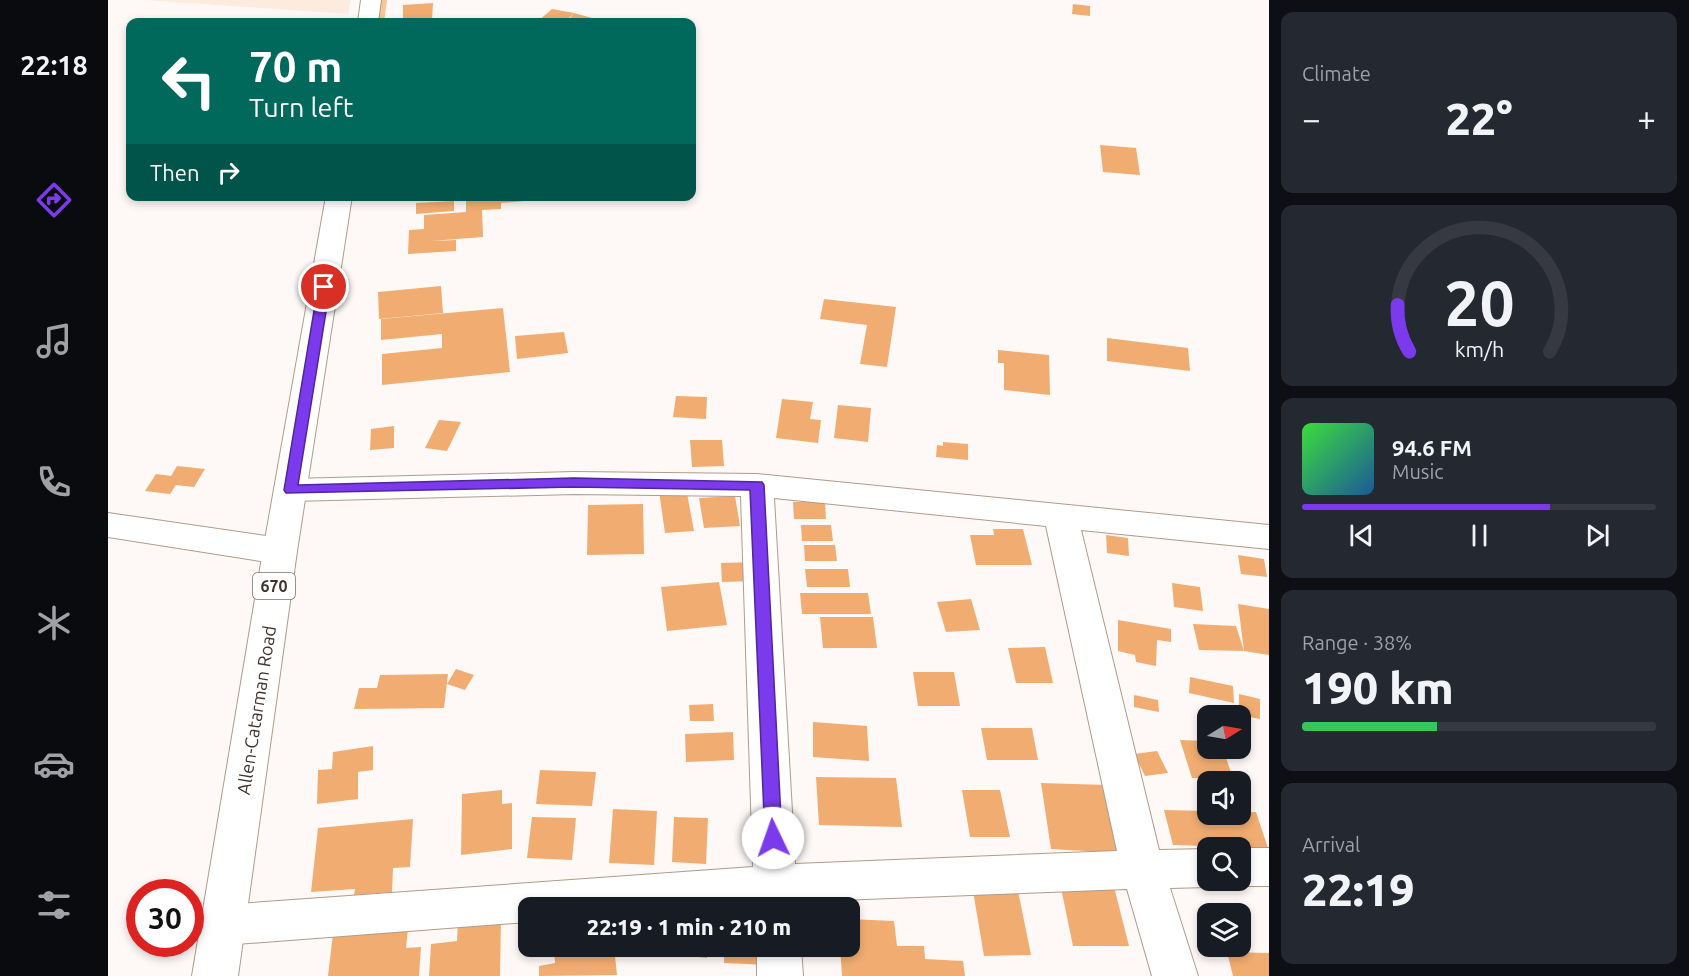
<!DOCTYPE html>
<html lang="en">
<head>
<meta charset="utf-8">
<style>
	body { margin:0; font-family:Ubuntu,sans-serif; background:#242831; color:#f1f3f6; height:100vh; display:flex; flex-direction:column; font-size:22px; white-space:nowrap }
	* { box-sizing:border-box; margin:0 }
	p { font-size:20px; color:#9ea1a6 }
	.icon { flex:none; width:33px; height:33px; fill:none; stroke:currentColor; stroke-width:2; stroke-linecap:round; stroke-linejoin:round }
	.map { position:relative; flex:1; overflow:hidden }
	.drawer { display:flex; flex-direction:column; gap:12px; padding:12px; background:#0d0f14; width:420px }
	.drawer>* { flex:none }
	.guide { position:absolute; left:18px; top:18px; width:570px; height:183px; border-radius:12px; box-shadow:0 3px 9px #0003; background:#00695c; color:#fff; overflow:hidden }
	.needle { width:39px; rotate:79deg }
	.buttons { position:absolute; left:1089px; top:705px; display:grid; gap:12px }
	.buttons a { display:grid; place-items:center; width:54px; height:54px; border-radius:12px; background:#171b24; box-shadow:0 3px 9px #0003; font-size:30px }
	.speed { position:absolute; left:18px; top:879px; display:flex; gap:12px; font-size:30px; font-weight:700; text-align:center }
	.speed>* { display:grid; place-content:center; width:78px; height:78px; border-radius:50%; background:#171b24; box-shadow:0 3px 9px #0003; line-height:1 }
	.speed .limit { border:9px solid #d22; background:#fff; color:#111 }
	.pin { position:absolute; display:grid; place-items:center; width:51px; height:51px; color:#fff; margin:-26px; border:3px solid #fff; border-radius:50%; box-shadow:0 2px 6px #0007 }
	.me { position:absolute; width:66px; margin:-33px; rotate:357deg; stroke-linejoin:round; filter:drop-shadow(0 0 4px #0008) }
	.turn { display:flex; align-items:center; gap:21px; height:126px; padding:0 24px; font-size:27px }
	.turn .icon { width:78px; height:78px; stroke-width:2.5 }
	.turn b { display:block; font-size:42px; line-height:51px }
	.then { display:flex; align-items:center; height:57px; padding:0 24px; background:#0003; gap:12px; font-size:22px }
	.big { font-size:45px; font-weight:800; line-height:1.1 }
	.drawer .card { flex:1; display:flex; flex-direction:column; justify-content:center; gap:9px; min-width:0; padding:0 21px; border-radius:12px; background:#242831 }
	.drawer .dial { align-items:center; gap:0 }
	.dial svg { height:156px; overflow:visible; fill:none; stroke:#363941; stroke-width:7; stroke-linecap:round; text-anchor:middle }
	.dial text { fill:#f1f3f6; stroke:none }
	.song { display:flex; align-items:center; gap:18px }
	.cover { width:72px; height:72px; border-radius:9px; background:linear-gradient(135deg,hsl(120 70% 55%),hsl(210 70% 35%)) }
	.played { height:6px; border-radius:3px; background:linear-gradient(90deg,#7c3aed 70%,#363941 70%) }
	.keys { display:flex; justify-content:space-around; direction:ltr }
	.heat { display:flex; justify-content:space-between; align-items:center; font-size:33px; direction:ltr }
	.charge { height:9px; border-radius:4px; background:linear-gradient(90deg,#34c759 38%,#363941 0) }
	.trip { position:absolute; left:410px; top:897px; width:342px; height:60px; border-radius:12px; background:#171b24; box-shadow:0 3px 9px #0003; font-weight:800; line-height:60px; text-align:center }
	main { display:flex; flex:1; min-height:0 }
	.menu { display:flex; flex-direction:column; width:108px; justify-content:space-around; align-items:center; background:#090b0e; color:#9ea1a6 }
	.menu .icon { width:42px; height:42px }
	.menu .selected { color:#7c3aed }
	.menu b { font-size:27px; color:#f1f3f6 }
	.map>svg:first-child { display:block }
	.built { fill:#fdecde }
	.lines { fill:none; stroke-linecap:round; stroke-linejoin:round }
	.stream { fill:#fbc494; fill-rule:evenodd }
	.building { fill:#f1ad71 }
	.minor-casing { stroke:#b09b8a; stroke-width:2 }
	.primary-casing { stroke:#b09b8a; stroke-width:2 }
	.minor { fill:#fff; fill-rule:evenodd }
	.primary { fill:#fff; fill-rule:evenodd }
	.route { fill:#7c3aed; stroke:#51269a; stroke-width:1.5 }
	.labels { text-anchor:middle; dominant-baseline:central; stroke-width:5; stroke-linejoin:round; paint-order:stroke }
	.shield { fill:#fff; stroke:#77716c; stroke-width:1.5 }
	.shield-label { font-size:16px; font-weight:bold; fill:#3d342d }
	.street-label { font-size:18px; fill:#3d342d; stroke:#fff }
</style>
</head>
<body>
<main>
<nav class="menu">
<b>22:18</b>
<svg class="icon selected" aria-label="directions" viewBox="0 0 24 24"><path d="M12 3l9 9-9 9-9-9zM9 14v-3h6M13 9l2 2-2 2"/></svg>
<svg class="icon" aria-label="music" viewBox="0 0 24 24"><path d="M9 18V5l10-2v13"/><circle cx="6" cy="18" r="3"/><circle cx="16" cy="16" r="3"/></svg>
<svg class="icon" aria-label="phone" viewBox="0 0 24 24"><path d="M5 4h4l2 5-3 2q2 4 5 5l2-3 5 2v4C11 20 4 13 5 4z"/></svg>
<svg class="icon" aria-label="climate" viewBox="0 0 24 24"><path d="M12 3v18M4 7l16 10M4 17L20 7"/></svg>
<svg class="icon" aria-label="car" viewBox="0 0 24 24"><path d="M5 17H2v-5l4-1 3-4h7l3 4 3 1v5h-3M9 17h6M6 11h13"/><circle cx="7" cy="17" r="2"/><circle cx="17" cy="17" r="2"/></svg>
<svg class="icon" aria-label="filters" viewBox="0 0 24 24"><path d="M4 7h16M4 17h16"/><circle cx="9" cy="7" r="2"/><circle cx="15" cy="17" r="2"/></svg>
</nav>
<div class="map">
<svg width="1161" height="976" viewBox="0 0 1161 976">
	<rect width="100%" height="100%" fill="#fef9f6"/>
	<path class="built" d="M37 0H243L240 14Z"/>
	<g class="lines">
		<path class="stream" d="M271 0H279L276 22H269Z"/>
	</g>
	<g class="building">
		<path d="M325 3 324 20 295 22V5Z"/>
		<path d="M965 4 982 6V16L964 14Z"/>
		<path d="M444 9 466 13 457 22H429Z"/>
		<path d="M466 13 484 18 480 22H459Z"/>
		<path d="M992 145 1028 148 1032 175 995 172Z"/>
		<path d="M358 196H416L417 201 393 203V209L374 210 375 237 323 241 348 240V251L300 254 301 230 316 229V215L358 212Z"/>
		<path d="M346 201V211L308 214V203Z"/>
		<path d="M333 286 335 313 271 319 270 292Z"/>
		<path d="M716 299 788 307 779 367 752 364 759 325 712 319Z"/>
		<path d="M395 308 402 372 274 385V354L334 348V334L273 340V319Z"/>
		<path d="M456 332 460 353 409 359 407 336Z"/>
		<path d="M999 338 1080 348 1082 371 999 361Z"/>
		<path d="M890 350 941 355 942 395 896 390V363H890Z"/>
		<path d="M568 396 599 397 598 419 565 417Z"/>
		<path d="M674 399 705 402 702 419 713 420 710 443 668 438Z"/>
		<path d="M730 405 763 408 760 442 726 438Z"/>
		<path d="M331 420 353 422 339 451 317 448Z"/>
		<path d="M286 426V448L262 450 263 429Z"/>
		<path d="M582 440H614L616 466 584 467Z"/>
		<path d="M835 442 860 444V460L828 457 829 445 835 446Z"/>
		<path d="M69 466 97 469 86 487 68 485 62 494 37 491 48 474 63 476Z"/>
		<path d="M578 488 586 531 557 533 551 491Z"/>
		<path d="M627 496 632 526 596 528 591 498Z"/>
		<path d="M685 502H717L718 519H686Z"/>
		<path d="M535 504 536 554 479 555 480 505Z"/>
		<path d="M693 525H723L725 541H694Z"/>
		<path d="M885 529H915L924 565H868L862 535H886Z"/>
		<path d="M998 535 1020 538 1021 556 999 553Z"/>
		<path d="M696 545H727L729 561H697Z"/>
		<path d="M1130 555 1156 559 1159 577 1133 574Z"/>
		<path d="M647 562 649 581 614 582 613 563Z"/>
		<path d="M697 569H740L742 587H699Z"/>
		<path d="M611 582 619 625 559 631 553 587Z"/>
		<path d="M1064 583 1092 587 1095 611 1066 607Z"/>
		<path d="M692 593H760L763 614H694Z"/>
		<path d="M863 599 872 630 838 632 829 602Z"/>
		<path d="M1130 604 1161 609V655L1136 651Z"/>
		<path d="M712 617H765L769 648H715Z"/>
		<path d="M1010 620 1063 629V642L1049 640 1048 666 1028 662 1027 655 1010 651Z"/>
		<path d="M1085 624 1128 626 1136 651 1091 650Z"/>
		<path d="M937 647 945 683H908L900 648Z"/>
		<path d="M348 669 366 675 357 690 339 684Z"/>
		<path d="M805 672H846L852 706H810Z"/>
		<path d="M340 674 336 708 246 709 251 688H269L272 675Z"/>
		<path d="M1082 677 1125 686 1126 703 1081 693Z"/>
		<path d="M1131 694 1152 699V719L1131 715Z"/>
		<path d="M1026 695 1050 700 1051 712 1026 707Z"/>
		<path d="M605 704 606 721H582L581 705Z"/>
		<path d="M705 722 759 726 761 761 705 757Z"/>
		<path d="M873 728H924L930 760H879Z"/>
		<path d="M625 732 626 760 578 762 577 734Z"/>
		<path d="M1072 740 1100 741V748H1115L1125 779 1084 778Z"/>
		<path d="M265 746V770L250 772V799L209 804 210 770 224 769 225 752Z"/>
		<path d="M1049 751 1060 773 1037 776 1026 754Z"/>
		<path d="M432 770 488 772 484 806 428 804Z"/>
		<path d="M708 777 788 778 794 827 711 825Z"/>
		<path d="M933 783 999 785 1013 853 943 849Z"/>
		<path d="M394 790V804L404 803V849L353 855 354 794Z"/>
		<path d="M854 790H892L902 837H862Z"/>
		<path d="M505 809 549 811 546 865 501 863Z"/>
		<path d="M1056 810 1100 811V814L1148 812 1160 848 1065 845Z"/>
		<path d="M424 817 468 818 464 860 419 858Z"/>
		<path d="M566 817 600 818 598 864 564 862Z"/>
		<path d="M305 819 302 867 285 868 284 892 246 895 247 889 203 892 210 828Z"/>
		<path d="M952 883H1005L1021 946H965Z"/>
		<path d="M865 891H910L923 955 876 956Z"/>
		<path d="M393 916 392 976H321L323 944 349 941 350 920Z"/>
		<path d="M301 919 298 948 313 947 311 976H220L226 925Z"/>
		<path d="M741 919 786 921 789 946H816L817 959 855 961 857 976H734L732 946H741Z"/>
		<path d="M446 946H506L509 975 431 976V966L447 963Z"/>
		<path d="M574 946H600L599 958 573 955Z"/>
		<path d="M616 946H660L661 965 616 963Z"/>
		<path d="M1119 952 1161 953V976H1125Z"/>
	</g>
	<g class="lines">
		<g class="minor-casing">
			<g id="minor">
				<path d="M466 472 649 474 1161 525V549L973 530 1051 850 1100 849V880H1116L1100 887 1062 888 1090 976H1044L1019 889 730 900 690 903 689 908H420V922L115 945 99 939 93 925 99 911 115 905 645 867 633 496 466 494 183 501 171 498 166 490 171 482 183 479ZM666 498 938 526 1009 851 687 864Z"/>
				<path d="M0 513 172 538 184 542 189 551 184 560 172 564 0 537Z"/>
				<path d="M1132 848H1161V886H1132L1117 881 1132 880Z"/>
				<path d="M649 946H693L695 976H649Z"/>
			</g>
		</g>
		<g class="primary-casing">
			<g id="primary">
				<path d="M253 0H273L270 22H250Z"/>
				<path d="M218 196H244L189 551 130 976H84L155 551Z"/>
			</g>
		</g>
		<use href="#minor" class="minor"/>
		<use href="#primary" class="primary"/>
	</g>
	<path class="route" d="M216 283 222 287 190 485 466 478 654 482 656 485 674 838 671 844 665 846 659 844 657 838 642 490 466 487 178 493 176 490 210 287Z"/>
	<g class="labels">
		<rect class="shield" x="145" y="573" width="42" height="26" rx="4.5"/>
		<g class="shield-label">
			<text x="166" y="586">670</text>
		</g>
		<g class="street-label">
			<text transform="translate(148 710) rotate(-81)">Allen-Catarman Road</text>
		</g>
	</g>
</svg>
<div class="buttons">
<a><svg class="needle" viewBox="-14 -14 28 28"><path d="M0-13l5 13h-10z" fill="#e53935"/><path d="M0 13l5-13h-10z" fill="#9ea1a6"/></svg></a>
<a><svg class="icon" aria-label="sound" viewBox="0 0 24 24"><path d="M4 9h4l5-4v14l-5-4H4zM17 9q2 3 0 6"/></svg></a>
<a><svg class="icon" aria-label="search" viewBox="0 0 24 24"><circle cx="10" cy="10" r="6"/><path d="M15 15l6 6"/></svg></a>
<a><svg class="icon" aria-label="layers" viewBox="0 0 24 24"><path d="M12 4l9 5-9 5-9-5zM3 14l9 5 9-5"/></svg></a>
</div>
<div class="speed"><div class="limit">30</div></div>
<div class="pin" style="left:216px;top:287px;background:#d93025"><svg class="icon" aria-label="arrive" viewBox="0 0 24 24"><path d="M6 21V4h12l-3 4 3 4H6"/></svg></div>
<svg class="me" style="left:665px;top:838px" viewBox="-20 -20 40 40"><circle r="19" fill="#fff"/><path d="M0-13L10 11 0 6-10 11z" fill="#7c3aed"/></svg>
<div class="trip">22:19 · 1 min · 210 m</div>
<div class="guide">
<div class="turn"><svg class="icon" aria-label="left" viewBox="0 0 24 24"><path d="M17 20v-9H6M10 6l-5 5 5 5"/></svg><div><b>70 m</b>Turn left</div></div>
<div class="then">Then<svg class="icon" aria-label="right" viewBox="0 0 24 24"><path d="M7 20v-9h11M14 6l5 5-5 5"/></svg></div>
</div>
</div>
<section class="drawer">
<div class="card"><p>Climate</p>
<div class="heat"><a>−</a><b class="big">22°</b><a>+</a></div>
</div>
<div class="card dial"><svg viewBox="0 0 100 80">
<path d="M14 69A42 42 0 1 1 86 69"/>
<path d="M14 69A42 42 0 0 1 8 45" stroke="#7c3aed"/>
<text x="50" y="56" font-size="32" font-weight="700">20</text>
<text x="50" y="72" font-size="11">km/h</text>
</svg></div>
<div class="card">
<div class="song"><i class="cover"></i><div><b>94.6 FM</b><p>Music</p></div></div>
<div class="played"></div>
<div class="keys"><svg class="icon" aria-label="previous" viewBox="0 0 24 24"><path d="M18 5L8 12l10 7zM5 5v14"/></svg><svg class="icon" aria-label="pause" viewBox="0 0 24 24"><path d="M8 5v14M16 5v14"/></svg><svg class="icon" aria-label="next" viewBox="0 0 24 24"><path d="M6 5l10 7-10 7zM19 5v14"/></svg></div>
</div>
<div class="card"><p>Range · 38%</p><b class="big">190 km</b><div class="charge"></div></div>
<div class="card"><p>Arrival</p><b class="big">22:19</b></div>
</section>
</main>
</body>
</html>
